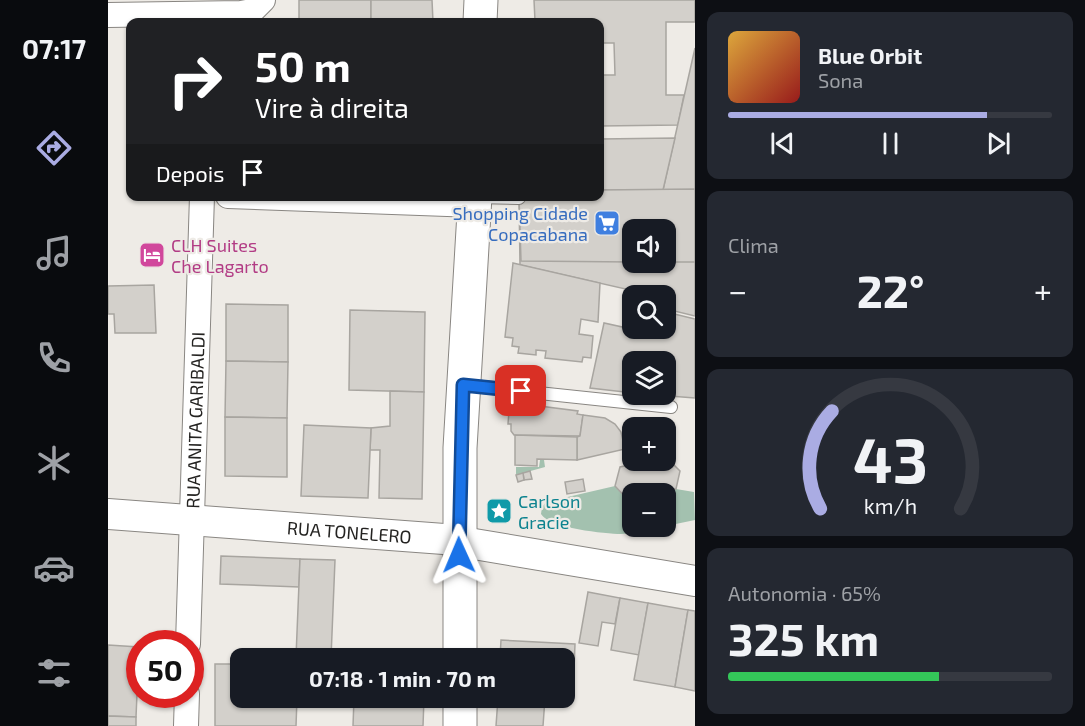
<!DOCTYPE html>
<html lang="pt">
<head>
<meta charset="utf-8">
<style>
	body { margin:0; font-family:"Exo 2",sans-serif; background:#242831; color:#f1f3f6; height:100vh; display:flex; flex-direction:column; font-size:22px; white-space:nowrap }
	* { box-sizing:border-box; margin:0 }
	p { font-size:20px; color:#9ea1a6 }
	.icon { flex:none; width:33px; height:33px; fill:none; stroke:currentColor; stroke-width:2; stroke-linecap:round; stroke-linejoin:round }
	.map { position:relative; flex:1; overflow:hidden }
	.sheet { display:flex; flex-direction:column; gap:12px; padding:12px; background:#0d0f14; width:390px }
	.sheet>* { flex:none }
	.guide { position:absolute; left:18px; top:18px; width:478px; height:183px; border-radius:12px; box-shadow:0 2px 4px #0004; background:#202124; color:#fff; overflow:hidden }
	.buttons { position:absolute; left:514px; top:219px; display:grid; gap:12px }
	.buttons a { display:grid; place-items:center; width:54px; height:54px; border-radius:12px; background:#171b24; box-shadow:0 2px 4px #0004; font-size:30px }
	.speed { position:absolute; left:18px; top:630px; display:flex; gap:12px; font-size:30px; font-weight:700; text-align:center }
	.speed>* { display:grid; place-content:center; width:78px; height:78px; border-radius:50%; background:#171b24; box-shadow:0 2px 4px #0004; line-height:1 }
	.speed .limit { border:9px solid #d22; background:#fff; color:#111 }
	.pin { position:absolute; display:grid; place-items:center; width:51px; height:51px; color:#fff; margin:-26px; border-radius:12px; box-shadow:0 3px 9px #0006 }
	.me { position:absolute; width:66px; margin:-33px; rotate:359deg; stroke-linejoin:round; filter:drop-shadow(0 0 4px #0008) }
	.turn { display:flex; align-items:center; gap:21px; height:126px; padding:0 30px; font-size:27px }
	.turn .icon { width:78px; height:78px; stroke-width:2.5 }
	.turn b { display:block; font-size:42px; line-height:51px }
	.then { display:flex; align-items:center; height:57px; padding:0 30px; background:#0003; gap:12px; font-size:22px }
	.big { font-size:45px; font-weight:700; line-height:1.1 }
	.sheet .card { flex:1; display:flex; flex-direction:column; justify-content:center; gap:9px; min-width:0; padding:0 21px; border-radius:12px; background:#242831 }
	.sheet .dial { align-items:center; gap:0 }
	.dial svg { height:156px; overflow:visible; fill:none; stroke:#363941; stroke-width:7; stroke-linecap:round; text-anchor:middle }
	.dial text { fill:#f1f3f6; stroke:none }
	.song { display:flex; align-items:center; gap:18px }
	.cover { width:72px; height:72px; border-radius:9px; background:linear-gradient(135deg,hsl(40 70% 55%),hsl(0 70% 35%)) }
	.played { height:6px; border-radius:3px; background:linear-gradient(90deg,#aaace3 80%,#363941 80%) }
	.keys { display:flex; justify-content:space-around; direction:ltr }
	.heat { display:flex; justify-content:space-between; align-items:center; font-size:33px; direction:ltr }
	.charge { height:9px; border-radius:4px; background:linear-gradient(90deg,#34c759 65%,#363941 0) }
	.trip { position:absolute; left:122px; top:648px; width:345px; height:60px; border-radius:12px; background:#171b24; box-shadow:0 2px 4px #0004; font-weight:700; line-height:60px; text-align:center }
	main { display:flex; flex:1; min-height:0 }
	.tab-bar { display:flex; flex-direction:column; width:108px; justify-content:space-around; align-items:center; background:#090b0e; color:#9ea1a6 }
	.tab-bar .icon { width:42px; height:42px }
	.tab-bar .on { color:#aaace3 }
	.tab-bar b { font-size:27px; color:#f1f3f6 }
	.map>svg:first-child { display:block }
	.green { fill:#a3c1af }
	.building { fill:#d3d0cb; stroke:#a8a5a0; stroke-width:1.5; fill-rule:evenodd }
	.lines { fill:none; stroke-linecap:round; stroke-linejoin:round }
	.service-casing { stroke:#898682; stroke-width:14 }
	.minor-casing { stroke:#898682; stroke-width:26 }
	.tertiary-casing { stroke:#898682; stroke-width:32 }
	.secondary-casing { stroke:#898682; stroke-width:35 }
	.service { stroke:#fff; stroke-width:12 }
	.minor { stroke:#fff; stroke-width:24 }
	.tertiary { stroke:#fff; stroke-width:30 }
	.secondary { stroke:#fff; stroke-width:33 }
	.route-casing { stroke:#114b97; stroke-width:15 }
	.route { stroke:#1a73e8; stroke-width:10 }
	.labels { text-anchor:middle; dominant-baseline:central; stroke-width:4.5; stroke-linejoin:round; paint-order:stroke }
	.shop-label { font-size:18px; fill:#366cbe; stroke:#eeebe6; text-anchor:end }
	.hotel-label { font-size:18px; fill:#b23c85; stroke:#eeebe6; text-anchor:start }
	.street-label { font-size:18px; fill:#242321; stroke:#eeebe6 }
	.culture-label { font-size:18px; fill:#0d838f; stroke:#eeebe6; text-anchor:start }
</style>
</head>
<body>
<main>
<nav class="tab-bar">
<b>07:17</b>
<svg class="icon on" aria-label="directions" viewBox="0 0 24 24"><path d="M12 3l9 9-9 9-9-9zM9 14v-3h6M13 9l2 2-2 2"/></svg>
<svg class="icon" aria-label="music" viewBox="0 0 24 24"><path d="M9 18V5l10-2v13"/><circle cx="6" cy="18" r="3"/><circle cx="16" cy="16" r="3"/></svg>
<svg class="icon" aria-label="phone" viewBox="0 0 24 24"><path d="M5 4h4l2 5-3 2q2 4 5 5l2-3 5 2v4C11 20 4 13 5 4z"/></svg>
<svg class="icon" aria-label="climate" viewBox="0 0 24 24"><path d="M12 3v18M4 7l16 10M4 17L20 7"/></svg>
<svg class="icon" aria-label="car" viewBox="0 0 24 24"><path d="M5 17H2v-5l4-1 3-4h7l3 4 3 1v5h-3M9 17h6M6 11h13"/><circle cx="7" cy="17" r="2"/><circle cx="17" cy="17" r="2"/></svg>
<svg class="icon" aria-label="filters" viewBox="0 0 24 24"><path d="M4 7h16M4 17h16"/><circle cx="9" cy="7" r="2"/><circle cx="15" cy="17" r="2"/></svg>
</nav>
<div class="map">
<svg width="587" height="726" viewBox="0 0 587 726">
	<rect width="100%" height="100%" fill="#eeebe6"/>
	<g class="green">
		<path d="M432 460H436L437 467 408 475V467H431Z"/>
		<path d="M507 486 519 500 525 499V526L555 527C541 529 528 533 513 534 498 534 441 528 433 514L434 507 438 502Z"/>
		<path d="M568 489 586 492 587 520 558 526V494H549Z"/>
	</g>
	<g class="building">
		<rect x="191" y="0" width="72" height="22"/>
		<path d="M263 0H324L325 22H263Z"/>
		<path d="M426 0H587V22H558V95H576L570 125 492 126V75H507L506 43H492V22H409L427 21Z"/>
		<path d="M587 48V316L558 309V296H531V292L412 265 411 196H492V190H555ZM525 230H558V262H525Z"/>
		<path d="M567 138 555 190H492V139Z"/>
		<path d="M587 189V262H558V230H525V262L413 261 411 196H492V190Z"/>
		<path d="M405 263 492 283 490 322 473 319 471 334 485 336 483 358 475 357 474 362 437 358 438 351 428 350V355L410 353 411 347 404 346 405 338 397 337Z"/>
		<path d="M46 285 48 333H7L6 314H0V286Z"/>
		<path d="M118 304 180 305V362L118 361Z"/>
		<path d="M524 305 525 328H558V312L587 319V398L536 394H558V362H525V393L482 388 496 323 519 328Z"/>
		<path d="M242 310 317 312 316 392 241 390Z"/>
		<path d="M118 361 180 362 179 418 117 417Z"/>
		<path d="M282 391 316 392 314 499 271 498 272 450H262L263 428 282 426Z"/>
		<path d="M408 403 470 411 469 414 475 415 472 436 406 435 403 431V424H400L401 411H404Z"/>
		<path d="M475 415 497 418 507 424 513 432 517 449 469 460V437L472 436Z"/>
		<path d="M117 417 179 418V477L117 476Z"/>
		<path d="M196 425 263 428 260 498 193 496Z"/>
		<path d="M407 435 469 437V460L429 459V466L407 465Z"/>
		<path d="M558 457 572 471 568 489 549 494H525V499L520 500 507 486 512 467 544 460H558Z"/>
		<path d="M422 471 424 479 416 480 415 473Z"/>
		<path d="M415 473 416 480 410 482 408 475Z"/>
		<path d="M475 479 477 491 459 494 457 482Z"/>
		<path d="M113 556 192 559 191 587 112 584Z"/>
		<path d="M192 559 227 560 223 658 188 657Z"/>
		<path d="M480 592 512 598 507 624 494 622 490 646 471 643Z"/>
		<path d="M512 598 540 603 531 655 503 650Z"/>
		<path d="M540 603 580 610 567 687 526 680Z"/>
		<path d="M580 610 587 611V691L567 687Z"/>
		<path d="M393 640 467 644 465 694 456 693V658H392Z"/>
		<path d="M0 645 31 647 28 717 0 716Z"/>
		<path d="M263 649 317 651V658H263Z"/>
		<path d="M107 664H132V698H189L188 726H107Z"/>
		<path d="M246 698H316L315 726H245Z"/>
		<path d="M390 698H437L435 726H388Z"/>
		<path d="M0 716 28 717V726H0Z"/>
	</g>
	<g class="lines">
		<g class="service-casing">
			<g id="service">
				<path d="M367 197 411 198"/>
				<path d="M356 385 563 407"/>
			</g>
		</g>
		<g class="minor-casing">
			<g id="minor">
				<path d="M0 15 133 13 144 11 155 0"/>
				<path d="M120 196 367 205"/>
				<path id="s1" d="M80 644 94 196"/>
				<path d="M78 726 79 694"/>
			</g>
		</g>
		<g class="tertiary-casing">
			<g id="tertiary">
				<path id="s2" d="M0 514 336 539 587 581"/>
			</g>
		</g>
		<g class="secondary-casing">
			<g id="secondary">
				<path d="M372 22 373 0"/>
				<path d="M352 658V448L367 196"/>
				<path d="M352 698V726"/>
			</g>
		</g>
		<use href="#service" class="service"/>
		<use href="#minor" class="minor"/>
		<use href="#tertiary" class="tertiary"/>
		<use href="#secondary" class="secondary"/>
	</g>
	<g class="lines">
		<g class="route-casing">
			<path id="route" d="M351 555 355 385 413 391"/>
		</g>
		<use href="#route" class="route"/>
	</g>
	<defs>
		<g id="supermarket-square" transform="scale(1.35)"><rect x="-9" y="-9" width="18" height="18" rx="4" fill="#3f7fe0" stroke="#eeebe6"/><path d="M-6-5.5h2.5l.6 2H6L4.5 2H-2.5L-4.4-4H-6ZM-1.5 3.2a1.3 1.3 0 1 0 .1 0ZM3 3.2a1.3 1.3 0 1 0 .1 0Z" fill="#fff"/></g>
		<g id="hotel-square" transform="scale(1.35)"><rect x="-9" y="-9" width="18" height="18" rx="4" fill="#d1479c" stroke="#eeebe6"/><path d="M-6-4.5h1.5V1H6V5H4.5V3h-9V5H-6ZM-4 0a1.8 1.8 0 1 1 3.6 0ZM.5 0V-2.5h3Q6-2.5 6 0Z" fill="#fff"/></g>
		<g id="sight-square" transform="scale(1.35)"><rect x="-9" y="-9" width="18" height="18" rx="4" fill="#0f9aa8" stroke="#eeebe6"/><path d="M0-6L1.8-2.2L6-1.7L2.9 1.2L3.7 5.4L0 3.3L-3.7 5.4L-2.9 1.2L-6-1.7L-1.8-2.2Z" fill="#fff"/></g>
	</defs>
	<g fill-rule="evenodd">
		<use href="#supermarket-square" x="499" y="223"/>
		<use href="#hotel-square" x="44" y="255"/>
		<use href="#sight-square" x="391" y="511"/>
	</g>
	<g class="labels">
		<g class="shop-label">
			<text x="480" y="213">Shopping Cidade<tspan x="480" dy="21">Copacabana</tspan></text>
		</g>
		<g class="hotel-label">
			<text x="63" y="245">CLH Suites<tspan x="63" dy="21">Che Lagarto</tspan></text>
		</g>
		<g class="street-label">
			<text stroke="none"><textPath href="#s1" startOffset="224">RUA ANITA GARIBALDI</textPath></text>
			<text stroke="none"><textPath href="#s2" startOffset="242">RUA TONELERO</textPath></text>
		</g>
		<g class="culture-label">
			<text x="410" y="501">Carlson<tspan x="410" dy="21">Gracie</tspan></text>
		</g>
	</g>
</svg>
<div class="buttons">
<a><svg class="icon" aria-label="sound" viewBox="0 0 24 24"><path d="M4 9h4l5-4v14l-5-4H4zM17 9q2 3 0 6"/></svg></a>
<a><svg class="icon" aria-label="search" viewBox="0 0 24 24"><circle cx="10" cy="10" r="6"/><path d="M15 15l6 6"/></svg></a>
<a><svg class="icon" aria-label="layers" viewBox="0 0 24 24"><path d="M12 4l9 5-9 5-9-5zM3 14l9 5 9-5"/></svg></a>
<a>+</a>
<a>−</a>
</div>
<div class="speed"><div class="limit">50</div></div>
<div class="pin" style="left:413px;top:391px;background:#d93025"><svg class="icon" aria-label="arrive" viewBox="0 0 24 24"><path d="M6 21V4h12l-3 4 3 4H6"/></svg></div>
<svg class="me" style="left:351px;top:555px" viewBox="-20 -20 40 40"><path d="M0-17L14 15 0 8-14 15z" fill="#1a73e8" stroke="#fff" stroke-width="4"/></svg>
<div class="trip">07:18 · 1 min · 70 m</div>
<div class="guide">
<div class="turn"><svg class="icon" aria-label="right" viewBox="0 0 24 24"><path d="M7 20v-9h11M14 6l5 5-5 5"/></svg><div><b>50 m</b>Vire à direita</div></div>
<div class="then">Depois<svg class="icon" aria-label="arrive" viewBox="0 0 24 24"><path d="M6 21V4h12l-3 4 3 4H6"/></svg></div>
</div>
</div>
<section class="sheet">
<div class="card">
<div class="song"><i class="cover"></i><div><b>Blue Orbit</b><p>Sona</p></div></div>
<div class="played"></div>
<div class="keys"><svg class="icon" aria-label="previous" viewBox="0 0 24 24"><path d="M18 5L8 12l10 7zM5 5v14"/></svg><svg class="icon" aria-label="pause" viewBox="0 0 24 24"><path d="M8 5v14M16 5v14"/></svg><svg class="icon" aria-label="next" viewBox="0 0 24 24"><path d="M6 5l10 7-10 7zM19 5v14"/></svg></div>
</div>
<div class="card"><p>Clima</p>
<div class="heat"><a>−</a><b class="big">22°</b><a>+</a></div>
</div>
<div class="card dial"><svg viewBox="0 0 100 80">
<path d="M14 69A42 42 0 1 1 86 69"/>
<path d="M14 69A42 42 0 0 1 20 19" stroke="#aaace3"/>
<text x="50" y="56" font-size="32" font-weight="700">43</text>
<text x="50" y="72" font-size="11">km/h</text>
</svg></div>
<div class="card"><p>Autonomia · 65%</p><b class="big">325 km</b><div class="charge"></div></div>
</section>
</main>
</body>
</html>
